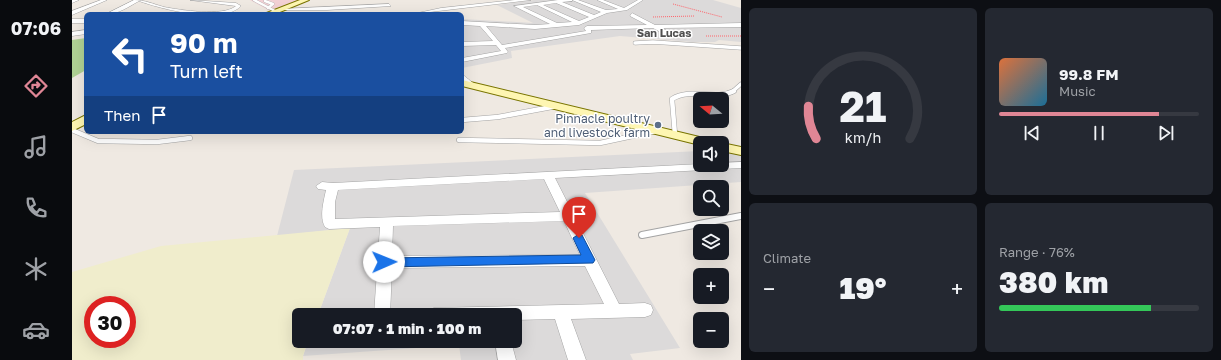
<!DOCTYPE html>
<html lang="en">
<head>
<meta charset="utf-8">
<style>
	body { margin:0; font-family:"Golos Text",sans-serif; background:#242831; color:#f1f3f6; height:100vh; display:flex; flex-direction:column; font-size:15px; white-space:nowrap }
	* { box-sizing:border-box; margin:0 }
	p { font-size:13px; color:#9ea1a6 }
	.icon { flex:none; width:22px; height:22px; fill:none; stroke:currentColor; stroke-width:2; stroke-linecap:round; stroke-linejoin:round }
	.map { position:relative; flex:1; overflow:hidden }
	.panel { display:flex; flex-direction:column; gap:8px; padding:8px; background:#0d0f14; width:480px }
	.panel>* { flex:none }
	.hud { position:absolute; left:12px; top:12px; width:380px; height:122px; border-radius:6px; box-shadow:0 4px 16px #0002; background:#1a4fa0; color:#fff; overflow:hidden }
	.needle { width:26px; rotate:288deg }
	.tools { position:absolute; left:621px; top:92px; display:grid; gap:8px }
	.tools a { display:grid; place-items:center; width:36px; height:36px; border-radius:6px; background:#171b24; box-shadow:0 4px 16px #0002; font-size:20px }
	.speed { position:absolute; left:12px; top:296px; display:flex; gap:8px; font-size:20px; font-weight:700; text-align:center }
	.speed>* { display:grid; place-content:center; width:52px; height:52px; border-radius:50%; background:#171b24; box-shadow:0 4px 16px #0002; line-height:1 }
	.speed .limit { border:6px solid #d22; background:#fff; color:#111 }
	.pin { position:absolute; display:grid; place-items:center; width:34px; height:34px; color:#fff; margin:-41px -17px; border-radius:50% 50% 50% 0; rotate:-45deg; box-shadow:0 0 4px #0007 }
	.pin .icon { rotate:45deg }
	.me { position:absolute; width:44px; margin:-22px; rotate:89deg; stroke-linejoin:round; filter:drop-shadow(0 0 3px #0008) }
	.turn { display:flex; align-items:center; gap:14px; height:84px; padding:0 20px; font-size:18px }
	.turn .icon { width:52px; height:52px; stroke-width:2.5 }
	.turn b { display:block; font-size:28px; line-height:34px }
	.then { display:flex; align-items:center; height:38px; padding:0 20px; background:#0003; gap:8px; font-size:15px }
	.big { font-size:30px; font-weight:800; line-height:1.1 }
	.panel .widget { flex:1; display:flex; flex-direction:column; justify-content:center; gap:6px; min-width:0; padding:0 14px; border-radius:6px; background:#242831 }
	.panel .dial { align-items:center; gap:0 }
	.dial svg { height:104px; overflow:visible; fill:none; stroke:#363941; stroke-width:7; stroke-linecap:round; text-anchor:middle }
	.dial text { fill:#f1f3f6; stroke:none }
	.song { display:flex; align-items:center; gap:12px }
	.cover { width:48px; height:48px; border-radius:6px; background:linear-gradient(135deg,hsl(20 70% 55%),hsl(200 70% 35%)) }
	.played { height:4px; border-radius:2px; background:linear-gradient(90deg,#e08695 80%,#363941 80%) }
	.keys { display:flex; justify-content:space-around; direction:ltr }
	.heat { display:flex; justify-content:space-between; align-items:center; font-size:22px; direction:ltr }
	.charge { height:6px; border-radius:3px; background:linear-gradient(90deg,#34c759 76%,#363941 0) }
	.panel .tiles { flex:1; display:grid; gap:8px; grid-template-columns:repeat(2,1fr) }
	.trip { position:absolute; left:220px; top:308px; width:230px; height:40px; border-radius:6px; background:#171b24; box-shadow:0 4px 16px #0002; font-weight:800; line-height:40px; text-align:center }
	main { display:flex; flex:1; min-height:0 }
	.tabs { display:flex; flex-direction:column; width:72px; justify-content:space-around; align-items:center; background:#090b0e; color:#9ea1a6 }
	.tabs .icon { width:28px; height:28px }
	.tabs .on { color:#e08695 }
	.tabs b { font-size:18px; color:#f1f3f6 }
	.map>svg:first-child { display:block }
	.residential { fill:#dcdada }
	.commercial { fill:#f2d0d4 }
	.farmland { fill:#f0edcc; fill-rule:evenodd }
	.forest { fill:#b0d294 }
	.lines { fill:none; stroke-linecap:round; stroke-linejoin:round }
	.lane-far3-casing { stroke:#a4a4a4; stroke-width:3 }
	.lane-far2-casing { stroke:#a4a4a4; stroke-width:4.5 }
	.lane-far1-casing { stroke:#a4a4a4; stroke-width:5.5 }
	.lane-casing { stroke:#a4a4a4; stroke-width:8 }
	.street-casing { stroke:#a4a4a4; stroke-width:1 }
	.secondary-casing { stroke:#797400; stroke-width:2 }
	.path { stroke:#ff646b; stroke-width:1; stroke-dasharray:1 1; stroke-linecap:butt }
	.lane-far3 { stroke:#fff; stroke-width:2.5 }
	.lane-far2 { stroke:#fff; stroke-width:3.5 }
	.lane-far1 { stroke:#fff; stroke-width:4.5 }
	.lane { stroke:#fff; stroke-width:6 }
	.street { fill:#fff; fill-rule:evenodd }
	.secondary { fill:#fef6b2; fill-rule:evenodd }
	.route { fill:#1a73e8; stroke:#114b97 }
	.service-dot { fill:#5c6f8a; stroke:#fff; stroke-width:1.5 }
	.labels { text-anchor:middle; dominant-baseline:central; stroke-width:3; stroke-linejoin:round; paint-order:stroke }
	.far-neighbourhood-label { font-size:11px; font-weight:bold; fill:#505050; stroke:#fff }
	.service-label { font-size:12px; fill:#4e5e75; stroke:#fff; text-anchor:end }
</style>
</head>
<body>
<main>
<nav class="tabs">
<b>07:06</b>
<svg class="icon on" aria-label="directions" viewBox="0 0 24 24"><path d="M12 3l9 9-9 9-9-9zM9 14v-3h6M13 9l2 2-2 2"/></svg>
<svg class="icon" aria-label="music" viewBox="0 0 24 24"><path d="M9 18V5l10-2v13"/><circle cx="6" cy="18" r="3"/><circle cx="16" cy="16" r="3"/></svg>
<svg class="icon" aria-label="phone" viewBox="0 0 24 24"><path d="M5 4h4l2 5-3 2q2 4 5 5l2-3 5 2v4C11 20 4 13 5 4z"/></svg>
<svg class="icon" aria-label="climate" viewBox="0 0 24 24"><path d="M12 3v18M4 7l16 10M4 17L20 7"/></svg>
<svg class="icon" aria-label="car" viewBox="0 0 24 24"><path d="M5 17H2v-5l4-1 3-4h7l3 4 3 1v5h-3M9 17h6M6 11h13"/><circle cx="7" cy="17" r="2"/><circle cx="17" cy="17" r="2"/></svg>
</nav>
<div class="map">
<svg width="669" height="360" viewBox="0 0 669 360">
	<rect width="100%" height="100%" fill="#efe9e2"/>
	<g class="residential">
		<path d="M462 0H641L669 8V42L647 40 643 42H620L548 36 439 51 440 58 390 68V19L461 23 425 5Z"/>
		<path d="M650 150 669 153V182L513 193 608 348 558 354 561 360H389L387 345 231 356 236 341H443V315H246L278 228 205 236 222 170 628 151V165H650Z"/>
	</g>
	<path class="commercial" d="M173 0H228L198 11 178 0Z"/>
	<path class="farmland" d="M278 228 246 315H227V341H236L231 356V360H0V272L89 246ZM21 305H55V339H21Z"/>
	<path class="forest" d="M14 38V70L0 78V40Z"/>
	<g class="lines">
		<g class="lane-far3-casing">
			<g id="lane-far3">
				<path d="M182 0 203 11"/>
				<path d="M193 1 201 4 196 8"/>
			</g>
		</g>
		<g class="lane-far2-casing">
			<g id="lane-far2">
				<path d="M563 43 581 42 669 48"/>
				<path d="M660 92 669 84"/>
			</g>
		</g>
		<g class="lane-far1-casing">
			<g id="lane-far1">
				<path d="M390 120 426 117 485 106"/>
				<path d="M0 130 26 141 85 142 118 138"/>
				<path d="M603 135 600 99C620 87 642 101 662 91"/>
				<path d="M387 140 528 143 584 131"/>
			</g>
		</g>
		<g class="lane-casing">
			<path id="lane" d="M570 235 669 216"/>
		</g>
		<g class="street-casing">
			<g id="street">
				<path d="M0 0H7L0 3Z"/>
				<path d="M29 0H35L0 15V11Z"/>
				<path d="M62 0C73 0 81 4 92 7 108 10 151 17 164 6L118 0 164 3 169 6C151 25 89 9 67 1 56 7 47 14 34 14Z"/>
				<path d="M443 0H459L341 14 369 8Z"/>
				<path d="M486 0H506L534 10 546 9 525 0H531L552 8 566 0H571L555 10 535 13 507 25 463 29 414 26 430 45 514 31 512 28 515 26 575 25 558 16 560 13 583 25 669 23V27L590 28 602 35 603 36 600 38 581 28 519 30V33L433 48 436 52 435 53 390 62V58L429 51 424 45 390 46V42L421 41 408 26 390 25V21L463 25 478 24 442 6ZM500 1V0L529 12 522 15 490 2ZM484 3 517 17 507 21 471 5ZM465 5 500 22 485 23 451 7Z"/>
				<path d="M317 4 319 6 255 10H210L208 9Z"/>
				<rect x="0" y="19" width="14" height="4"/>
				<path d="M14 30V34L0 36V32Z"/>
				<path d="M390 74 401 83V87H395L390 81Z"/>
				<path d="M669 162V168L483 178 547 304 573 303 579 305 581 310 579 315 573 317 499 319 514 360H496L483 319 443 320V315H354L356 310 362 308 532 304 513 266 320 268 318 315H302L308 227 257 229 253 227C247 217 252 200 254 190L246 189 244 186 250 182 261 183 628 164 650 165V163ZM472 179 488 212 263 219V202L266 190ZM492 221 508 255 320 256 321 226Z"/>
				<path d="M423 341H439L444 360H426Z"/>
			</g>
		</g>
		<g class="secondary-casing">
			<g id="secondary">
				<path d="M228 0H237L203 14H192Z"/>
				<path d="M390 80 640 140 642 143H628V145L390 86Z"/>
				<path d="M14 115V124L0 131V122Z"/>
				<path d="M649 143H650L669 147V155L650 151Z"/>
			</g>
		</g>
		<g class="path">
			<path d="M601 4 650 17"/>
			<path d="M581 17 622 16"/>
			<path d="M634 36H669"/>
		</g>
		<use href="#lane-far3" class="lane-far3"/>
		<use href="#lane-far2" class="lane-far2"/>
		<use href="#lane-far1" class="lane-far1"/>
		<use href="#lane" class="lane"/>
		<use href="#street" class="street"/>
		<use href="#secondary" class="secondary"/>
	</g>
	<path class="route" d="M507 234 510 235 523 260 521 263 312 267 308 266 307 262 308 259 312 258 509 255 501 238Z"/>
	<circle class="service-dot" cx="586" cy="125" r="4"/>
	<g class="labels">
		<g class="far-neighbourhood-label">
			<text x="592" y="32">San Lucas</text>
		</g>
		<g class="service-label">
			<text x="578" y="118">Pinnacle poultry<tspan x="578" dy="14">and livestock farm</tspan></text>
		</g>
	</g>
</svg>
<div class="tools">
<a><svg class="needle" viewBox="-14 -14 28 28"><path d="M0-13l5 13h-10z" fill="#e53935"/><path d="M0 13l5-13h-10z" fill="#9ea1a6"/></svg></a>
<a><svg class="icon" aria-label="sound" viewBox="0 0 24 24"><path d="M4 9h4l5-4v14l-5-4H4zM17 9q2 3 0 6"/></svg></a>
<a><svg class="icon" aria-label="search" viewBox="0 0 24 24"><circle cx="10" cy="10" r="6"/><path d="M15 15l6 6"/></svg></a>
<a><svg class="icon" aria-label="layers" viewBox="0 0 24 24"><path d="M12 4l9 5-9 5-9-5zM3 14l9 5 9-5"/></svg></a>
<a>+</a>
<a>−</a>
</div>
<div class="speed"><div class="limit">30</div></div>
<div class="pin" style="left:507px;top:238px;background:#d93025"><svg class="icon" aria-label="arrive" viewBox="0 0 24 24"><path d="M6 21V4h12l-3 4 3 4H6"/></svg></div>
<svg class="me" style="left:312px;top:262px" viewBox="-20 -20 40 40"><circle r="19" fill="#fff"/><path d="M0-13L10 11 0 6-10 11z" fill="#1a73e8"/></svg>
<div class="trip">07:07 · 1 min · 100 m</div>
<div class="hud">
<div class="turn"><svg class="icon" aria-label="left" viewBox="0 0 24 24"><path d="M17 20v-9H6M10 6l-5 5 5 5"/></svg><div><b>90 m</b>Turn left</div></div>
<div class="then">Then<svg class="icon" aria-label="arrive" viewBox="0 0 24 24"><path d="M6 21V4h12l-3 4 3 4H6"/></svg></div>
</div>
</div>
<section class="panel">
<div class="tiles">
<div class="widget dial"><svg viewBox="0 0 100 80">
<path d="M14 69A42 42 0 1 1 86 69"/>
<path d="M14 69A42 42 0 0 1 8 44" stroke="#e08695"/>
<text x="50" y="56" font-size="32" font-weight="700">21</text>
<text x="50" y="72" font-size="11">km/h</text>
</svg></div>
<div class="widget">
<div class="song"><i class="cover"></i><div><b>99.8 FM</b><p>Music</p></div></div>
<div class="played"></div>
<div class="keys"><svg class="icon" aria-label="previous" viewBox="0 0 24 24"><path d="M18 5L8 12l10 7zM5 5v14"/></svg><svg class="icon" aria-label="pause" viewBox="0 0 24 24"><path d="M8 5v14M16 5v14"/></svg><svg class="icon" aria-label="next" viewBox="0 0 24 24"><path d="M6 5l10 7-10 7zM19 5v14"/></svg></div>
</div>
<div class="widget"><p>Climate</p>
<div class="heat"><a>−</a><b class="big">19°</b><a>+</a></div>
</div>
<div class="widget"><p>Range · 76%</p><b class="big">380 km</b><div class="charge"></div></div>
</div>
</section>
</main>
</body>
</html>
